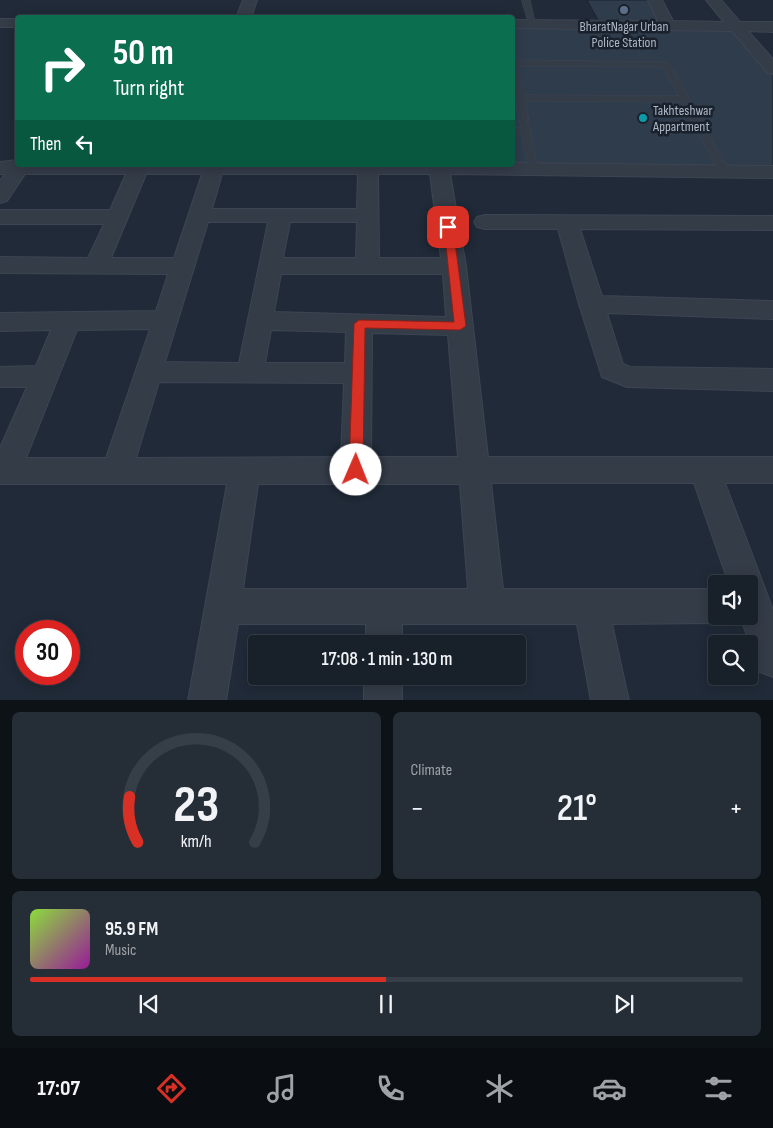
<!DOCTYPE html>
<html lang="en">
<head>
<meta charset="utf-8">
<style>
	body { margin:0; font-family:"Sofia Sans Condensed",sans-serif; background:#252d36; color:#f1f3f6; height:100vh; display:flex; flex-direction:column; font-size:19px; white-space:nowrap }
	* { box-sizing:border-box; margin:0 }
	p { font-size:16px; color:#9fa3a8 }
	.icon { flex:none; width:28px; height:28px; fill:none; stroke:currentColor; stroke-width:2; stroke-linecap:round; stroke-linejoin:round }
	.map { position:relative; height:700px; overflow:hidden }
	.drawer { display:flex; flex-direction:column; gap:12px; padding:12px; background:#0d1217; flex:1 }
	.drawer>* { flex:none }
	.banner { position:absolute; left:15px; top:15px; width:500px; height:152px; border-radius:5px; box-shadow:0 2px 12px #0003,0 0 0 1px #363e47; background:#0b6e4f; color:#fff; overflow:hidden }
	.fabs { position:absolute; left:708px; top:575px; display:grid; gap:10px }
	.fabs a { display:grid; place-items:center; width:50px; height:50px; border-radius:5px; background:#18202a; box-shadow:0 2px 12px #0003,0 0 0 1px #363e47; font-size:25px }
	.speed { position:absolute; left:15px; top:620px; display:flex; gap:10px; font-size:25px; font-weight:700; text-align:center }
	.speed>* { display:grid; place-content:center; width:65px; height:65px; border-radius:50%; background:#18202a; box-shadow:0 2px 12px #0003,0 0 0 1px #363e47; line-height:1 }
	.speed .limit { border:8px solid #d22; background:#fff; color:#111 }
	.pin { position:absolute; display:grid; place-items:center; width:42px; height:42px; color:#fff; margin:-21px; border-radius:10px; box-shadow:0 2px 8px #0006 }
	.me { position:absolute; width:55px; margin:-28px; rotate:1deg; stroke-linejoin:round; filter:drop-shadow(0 0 4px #0008) }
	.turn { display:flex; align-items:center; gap:18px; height:105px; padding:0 15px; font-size:22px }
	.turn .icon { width:65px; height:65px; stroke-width:2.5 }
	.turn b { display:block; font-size:35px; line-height:42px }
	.then { display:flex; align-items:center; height:48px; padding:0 15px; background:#0003; gap:10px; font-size:19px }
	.big { font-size:38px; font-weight:600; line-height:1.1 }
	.drawer .tile { flex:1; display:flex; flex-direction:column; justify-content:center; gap:8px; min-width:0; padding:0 18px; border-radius:8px; background:#252d36 }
	.drawer .dial { align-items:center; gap:0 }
	.dial svg { height:130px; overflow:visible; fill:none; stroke:#363e47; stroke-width:7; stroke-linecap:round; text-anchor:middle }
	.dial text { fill:#f1f3f6; stroke:none }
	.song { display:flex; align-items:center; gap:15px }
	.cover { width:60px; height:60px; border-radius:8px; background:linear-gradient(135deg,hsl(90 70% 55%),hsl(300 70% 35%)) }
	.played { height:5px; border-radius:2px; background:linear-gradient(90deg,#d93025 50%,#363e47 50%) }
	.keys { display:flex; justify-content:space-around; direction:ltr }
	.heat { display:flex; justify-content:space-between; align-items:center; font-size:28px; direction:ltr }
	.drawer .tiles { flex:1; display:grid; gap:12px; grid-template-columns:1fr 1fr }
	.tile:last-child { grid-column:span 2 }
	.trip { position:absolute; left:248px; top:635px; width:278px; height:50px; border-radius:5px; background:#18202a; box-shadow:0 2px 12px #0003,0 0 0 1px #363e47; font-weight:600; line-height:50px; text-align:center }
	.dock { display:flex; height:80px; justify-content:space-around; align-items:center; background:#0a0d11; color:#9fa3a8 }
	.dock .icon { width:35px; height:35px }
	.dock .current { color:#d93025 }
	.dock b { font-size:22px; color:#f1f3f6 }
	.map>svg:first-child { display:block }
	.building { fill:#2f3c4c; stroke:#1b232f }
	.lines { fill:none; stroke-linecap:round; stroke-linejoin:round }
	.lane-casing { stroke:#3d4552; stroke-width:1 }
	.street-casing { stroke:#3d4552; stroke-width:2 }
	.lane { fill:#343c48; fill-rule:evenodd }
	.street { fill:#343c48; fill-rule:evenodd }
	.route { fill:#d93025; stroke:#8d1f18 }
	.service-dot { fill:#5c6f8a; stroke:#19212c; stroke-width:2 }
	.culture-dot { fill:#0f9aa8; stroke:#19212c; stroke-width:2 }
	.labels { text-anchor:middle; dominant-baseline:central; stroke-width:5; stroke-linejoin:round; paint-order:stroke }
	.far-poi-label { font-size:14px; fill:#aeb7c5; stroke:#19212c }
</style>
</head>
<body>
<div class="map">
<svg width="773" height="701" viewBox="0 0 773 701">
	<rect width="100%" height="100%" fill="#202a38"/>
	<g class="building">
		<path d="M587 0H650L661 22 598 20Z"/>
		<path d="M512 25 736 28 773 71V172L349 165H512Z"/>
	</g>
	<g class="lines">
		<g class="lane-casing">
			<g id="lane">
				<path d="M522 0H530L536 26 529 24Z"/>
				<path d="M512 60 667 62 673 69 729 171 724 174 719 171 682 102 525 101 538 169 533 172 529 171 522 134 512 133V127L521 128 516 101H512V95H515ZM519 66 662 67 679 96 524 95Z"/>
			</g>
		</g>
		<g class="street-casing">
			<g id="street">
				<path d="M243 0H257L251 18H236Z"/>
				<path d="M648 0H662L673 21 724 22 706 0H721L740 22H773V32L748 31 773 59V74L767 72 732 31 512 28V20L658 21Z"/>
				<rect x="0" y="19" width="18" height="8"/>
				<path d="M18 160V165H512V163L773 166V178L450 174 466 266 488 457H773V483H725L773 610V677L760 672 740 616H749V584H729L694 483H491L503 589H716V616H729L728 618 716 623 612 624 629 701H591L577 624H402V644H366V624H238L226 701H188L227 484H0V448L27 387H0V367L36 366 51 330 0 331V313L156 311 168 274 0 273V257L88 258 104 224H0V210H110L126 174H25L7 201 0 203V181L5 174H0V162ZM146 174H202L174 258H111ZM222 174H358L357 209H212ZM378 174H430L441 258H379ZM208 222H268L239 363 165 362ZM290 222H357L356 258H283ZM281 274H443L446 317 274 312ZM150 329 106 458H26L77 330ZM271 330 346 332 345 363H265ZM372 333 448 335 458 457H371ZM159 382 344 383 341 457 136 458ZM258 484H460L468 589H243Z"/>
				<path d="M485 215 773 216V230L580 229 602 296 773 301V319L607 313 623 364 630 367 773 369V391L627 387 602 377 579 304 558 229H485L477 227 474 222 477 217Z"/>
				<rect x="364" y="676" width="38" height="25"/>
			</g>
		</g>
		<use href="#lane" class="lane"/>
		<use href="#street" class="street"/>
	</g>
	<path class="route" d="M448 224 453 227 466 326 460 330 365 328 363 470 361 475H351L349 470 354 324 359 320 454 322 444 227Z"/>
	<circle class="service-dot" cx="624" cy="10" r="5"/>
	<circle class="culture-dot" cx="643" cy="118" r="5"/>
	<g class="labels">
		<g class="far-poi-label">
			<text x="624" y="26">BharatNagar Urban<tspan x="624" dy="16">Police Station</tspan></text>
			<text x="653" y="110" text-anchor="start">Takhteshwar<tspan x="653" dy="16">Appartment</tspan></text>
		</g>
	</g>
</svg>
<div class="fabs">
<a><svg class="icon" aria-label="sound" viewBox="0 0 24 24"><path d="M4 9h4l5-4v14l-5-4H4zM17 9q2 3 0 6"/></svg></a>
<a><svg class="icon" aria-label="search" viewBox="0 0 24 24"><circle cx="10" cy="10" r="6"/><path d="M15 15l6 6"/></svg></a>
</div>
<div class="speed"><div class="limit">30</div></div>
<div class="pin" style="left:448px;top:227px;background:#d93025"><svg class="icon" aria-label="arrive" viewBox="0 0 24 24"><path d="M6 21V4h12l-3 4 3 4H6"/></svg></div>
<svg class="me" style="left:356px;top:470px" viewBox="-20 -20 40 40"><circle r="19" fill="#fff"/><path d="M0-13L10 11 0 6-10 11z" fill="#d93025"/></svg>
<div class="trip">17:08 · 1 min · 130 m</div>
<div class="banner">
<div class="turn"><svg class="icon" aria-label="right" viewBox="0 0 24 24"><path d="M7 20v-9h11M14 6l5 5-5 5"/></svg><div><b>50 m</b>Turn right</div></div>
<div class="then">Then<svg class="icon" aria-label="left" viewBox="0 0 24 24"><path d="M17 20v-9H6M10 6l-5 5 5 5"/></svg></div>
</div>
</div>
<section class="drawer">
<div class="tiles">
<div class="tile dial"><svg viewBox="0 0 100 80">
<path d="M14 69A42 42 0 1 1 86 69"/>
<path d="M14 69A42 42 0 0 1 9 41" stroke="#d93025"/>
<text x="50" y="56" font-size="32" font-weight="700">23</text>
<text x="50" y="72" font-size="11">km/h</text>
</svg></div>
<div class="tile"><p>Climate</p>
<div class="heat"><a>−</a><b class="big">21°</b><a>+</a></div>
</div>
<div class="tile">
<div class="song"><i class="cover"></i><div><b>95.9 FM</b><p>Music</p></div></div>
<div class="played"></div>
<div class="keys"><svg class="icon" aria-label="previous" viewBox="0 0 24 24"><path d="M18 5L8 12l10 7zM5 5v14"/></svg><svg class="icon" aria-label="pause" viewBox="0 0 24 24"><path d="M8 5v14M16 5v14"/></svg><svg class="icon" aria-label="next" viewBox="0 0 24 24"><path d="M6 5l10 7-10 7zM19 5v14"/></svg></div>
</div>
</div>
</section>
<nav class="dock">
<b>17:07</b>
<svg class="icon current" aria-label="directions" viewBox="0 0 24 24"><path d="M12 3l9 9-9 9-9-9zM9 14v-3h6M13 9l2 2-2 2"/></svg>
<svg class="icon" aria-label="music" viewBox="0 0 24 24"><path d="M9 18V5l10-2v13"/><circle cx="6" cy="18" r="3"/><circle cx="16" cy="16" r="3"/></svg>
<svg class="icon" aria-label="phone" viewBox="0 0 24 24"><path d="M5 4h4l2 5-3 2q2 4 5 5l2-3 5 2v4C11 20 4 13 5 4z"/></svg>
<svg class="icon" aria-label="climate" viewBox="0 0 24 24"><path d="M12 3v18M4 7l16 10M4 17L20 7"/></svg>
<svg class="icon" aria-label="car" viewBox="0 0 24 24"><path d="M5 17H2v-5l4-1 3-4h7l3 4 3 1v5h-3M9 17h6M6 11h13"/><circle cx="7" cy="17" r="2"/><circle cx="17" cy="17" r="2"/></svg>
<svg class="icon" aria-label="filters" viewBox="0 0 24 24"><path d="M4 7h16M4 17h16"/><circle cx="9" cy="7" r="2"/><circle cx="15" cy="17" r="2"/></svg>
</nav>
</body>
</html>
